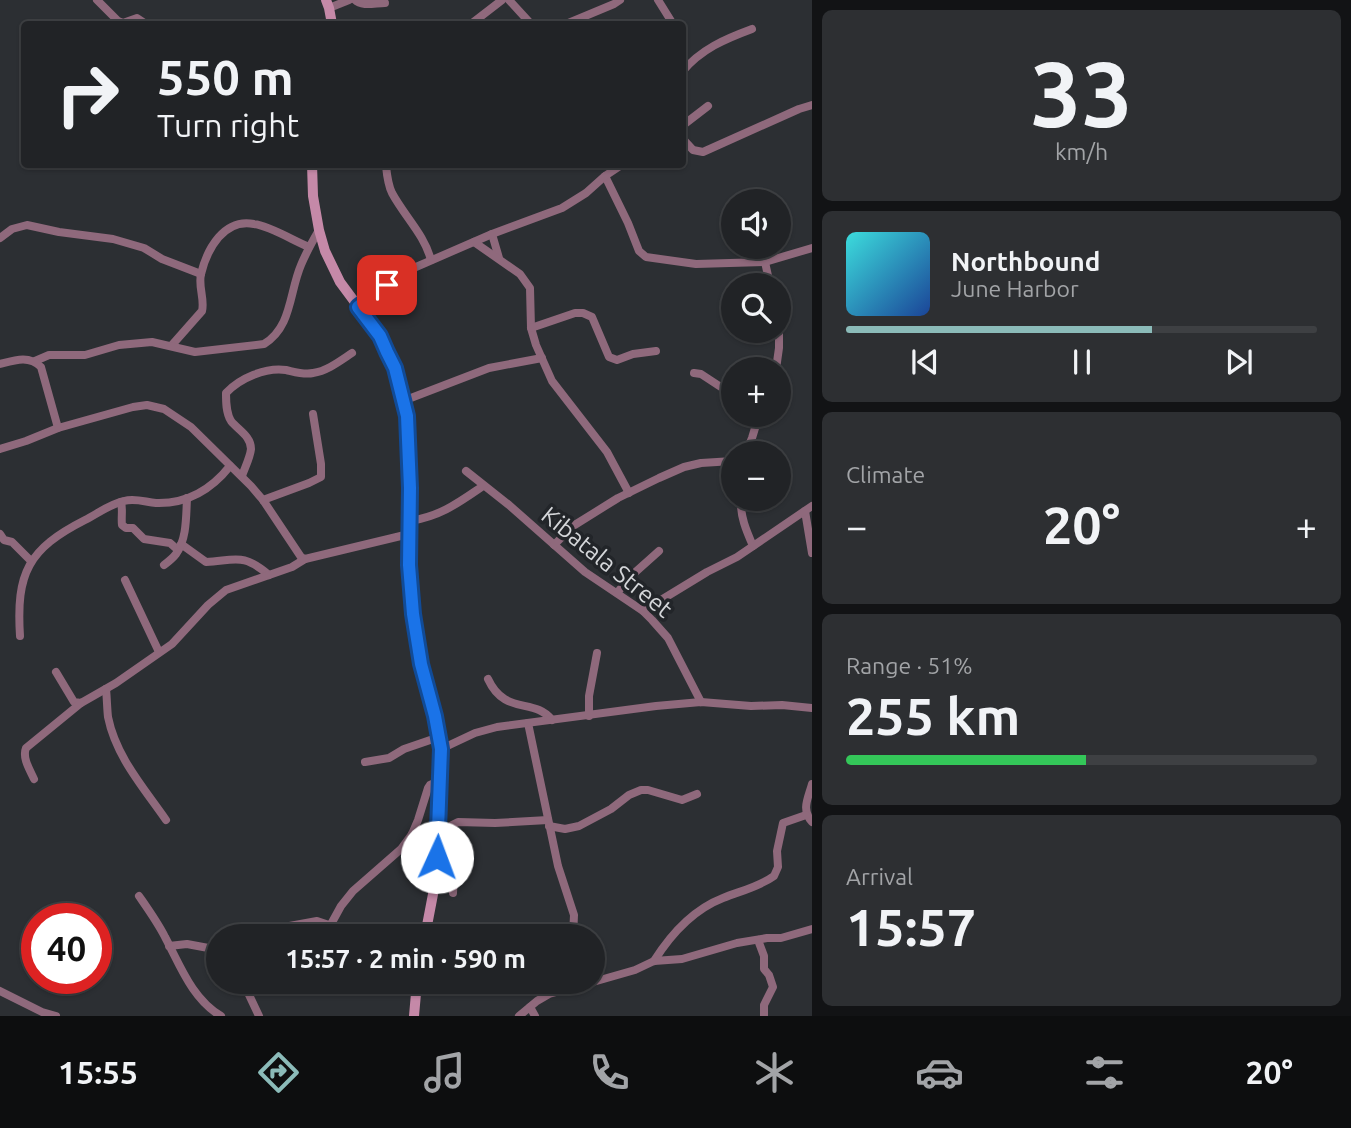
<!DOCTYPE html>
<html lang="en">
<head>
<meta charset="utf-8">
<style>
	body { margin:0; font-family:Ubuntu,sans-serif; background:#2d2f32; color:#f1f3f6; height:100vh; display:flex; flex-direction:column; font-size:26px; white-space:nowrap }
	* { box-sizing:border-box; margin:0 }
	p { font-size:23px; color:#a2a4a7 }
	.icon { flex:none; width:38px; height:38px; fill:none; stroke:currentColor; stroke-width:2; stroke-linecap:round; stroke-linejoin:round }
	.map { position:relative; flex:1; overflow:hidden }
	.details { display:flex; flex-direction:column; gap:10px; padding:10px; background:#121315; width:539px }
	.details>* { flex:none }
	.guide { position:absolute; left:21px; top:21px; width:665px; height:147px; border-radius:7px; box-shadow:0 2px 5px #0004,0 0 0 2px #3e4043; background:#212326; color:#f1f3f6; overflow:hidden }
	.controls { position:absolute; left:721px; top:189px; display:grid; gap:14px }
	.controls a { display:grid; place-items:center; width:70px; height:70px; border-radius:50%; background:#212326; box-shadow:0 2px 5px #0004,0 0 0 2px #3e4043; font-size:35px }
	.speed { position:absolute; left:21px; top:903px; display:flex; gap:14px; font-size:35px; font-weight:700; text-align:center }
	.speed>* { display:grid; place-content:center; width:91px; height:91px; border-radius:50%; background:#212326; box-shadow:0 2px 5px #0004,0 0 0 2px #3e4043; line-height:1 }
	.speed .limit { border:10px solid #d22; background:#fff; color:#111 }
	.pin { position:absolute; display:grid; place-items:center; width:60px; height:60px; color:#fff; margin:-30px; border-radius:14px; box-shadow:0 4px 10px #0006 }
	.me { position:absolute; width:77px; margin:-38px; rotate:2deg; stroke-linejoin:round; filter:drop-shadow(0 0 5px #0008) }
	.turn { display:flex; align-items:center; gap:24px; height:147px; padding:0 21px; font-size:32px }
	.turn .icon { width:91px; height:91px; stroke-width:2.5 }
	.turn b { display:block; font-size:49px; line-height:60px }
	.big { font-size:52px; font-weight:700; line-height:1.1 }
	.details .widget { flex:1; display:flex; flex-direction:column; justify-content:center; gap:10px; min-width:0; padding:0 24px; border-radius:10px; background:#2d2f32 }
	.details .dial { align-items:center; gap:0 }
	.dial b { font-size:91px; line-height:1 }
	.song { display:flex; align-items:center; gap:21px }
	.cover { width:84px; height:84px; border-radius:10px; background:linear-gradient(135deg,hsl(180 70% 55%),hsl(220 70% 35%)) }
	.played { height:7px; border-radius:4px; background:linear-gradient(90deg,#8bbbb9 65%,#3e4043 65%) }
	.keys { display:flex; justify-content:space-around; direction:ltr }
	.heat { display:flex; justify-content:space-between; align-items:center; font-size:38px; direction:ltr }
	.charge { height:10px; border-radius:5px; background:linear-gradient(90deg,#34c759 51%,#3e4043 0) }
	.trip { position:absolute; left:206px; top:924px; width:399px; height:70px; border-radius:35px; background:#212326; box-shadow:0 2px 5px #0004,0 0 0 2px #3e4043; font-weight:700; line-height:70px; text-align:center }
	.menu { display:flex; height:112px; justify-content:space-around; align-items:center; background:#0d0e0f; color:#a2a4a7 }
	.menu .icon { width:49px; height:49px }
	.menu .active { color:#8bbbb9 }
	.menu b { font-size:32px; color:#f1f3f6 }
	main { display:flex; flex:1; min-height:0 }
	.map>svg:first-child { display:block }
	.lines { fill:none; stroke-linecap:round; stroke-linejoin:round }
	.street { stroke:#8f697c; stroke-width:8 }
	.secondary { stroke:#c589a8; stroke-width:10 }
	.route-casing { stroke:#114b97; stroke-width:18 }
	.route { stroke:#1a73e8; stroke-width:12 }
	.labels { text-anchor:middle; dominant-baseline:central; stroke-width:7; stroke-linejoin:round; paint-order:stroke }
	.street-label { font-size:24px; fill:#d4d6d9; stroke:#222529 }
</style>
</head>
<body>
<main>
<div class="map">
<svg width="812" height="1016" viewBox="0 0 812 1016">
	<rect width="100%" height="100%" fill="#2c2f33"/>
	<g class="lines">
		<g class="street">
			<path d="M97 0 118 21 123 23 137 18 146 24"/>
			<path d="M355 0C362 7 375 3 385 3"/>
			<path d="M509 0 531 24"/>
			<path d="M658 0 673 24"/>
			<path d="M329 8 349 0"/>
			<path d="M471 24 502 0"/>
			<path d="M566 24 614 4 620 0"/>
			<path d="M682 72C701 49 725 39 752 29"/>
			<path d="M682 126 708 106"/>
			<path d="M682 138 693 150 703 152 799 109 812 105"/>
			<path d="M386 166C387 176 388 185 392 193 405 217 424 234 431 260"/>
			<path d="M605 176 628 223 639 251 646 257 696 264 765 262 812 248"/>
			<path d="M492 234 499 258"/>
			<path d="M0 238 12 229 27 225 59 232 113 239 144 248 162 259 201 274"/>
			<path d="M474 242 520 274 530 288 531 328 536 345 552 381 607 452 629 493"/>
			<path d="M765 262 770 285"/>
			<path d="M358 307 396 278 416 267 492 234 562 208 586 193 605 176 623 164"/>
			<path d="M531 328 575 313H583L592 317 609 357 617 360 633 354 656 351"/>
			<path d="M172 345 202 311C205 299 198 287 201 274 207 249 224 218 254 224 270 226 294 241 309 247"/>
			<path d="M35 361 49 355H85L119 345 152 342 195 352 264 344C292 327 289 293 301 265 306 253 312 242 319 230"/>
			<path d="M0 364C15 360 29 355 41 367L58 428"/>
			<path d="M776 369 779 348V329"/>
			<path d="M694 373 701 374 733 395"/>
			<path d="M403 401 489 368 542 358"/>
			<path d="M0 449 26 441 58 428 133 407 147 405 164 409 191 427 251 486 263 500 301 557 305 559 409 534"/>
			<path d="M746 453 752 438 759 415"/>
			<path d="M466 471 509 505 585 572 643 611 652 620 668 638 701 702"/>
			<path d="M242 476C245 467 250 458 251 449 251 436 238 430 231 421 226 413 226 402 226 393 240 378 266 367 286 370 295 372 304 375 313 373 327 371 340 361 352 353"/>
			<path d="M741 499C740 516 746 530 753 546"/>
			<path d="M263 500 309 483 321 477V464L313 414"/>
			<path d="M121 502C123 510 121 517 122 525L126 528H133L144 539 170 543 178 550"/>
			<path d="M805 511 812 553"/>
			<path d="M410 521C441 516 458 503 483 486"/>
			<path d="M0 534 4 540 12 542 31 561"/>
			<path d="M181 544 206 562C237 560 243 553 269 575"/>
			<path d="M554 545 573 526 618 498 659 478 684 467 701 463 733 461"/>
			<path d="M164 565C168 562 173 558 176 554 187 539 186 516 187 498"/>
			<path d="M125 580 159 652"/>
			<path d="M617 593 631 576 659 551"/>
			<path d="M643 611 707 572 737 557 812 506"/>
			<path d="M20 636C16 573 28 549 85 520 97 514 110 504 124 501 135 498 145 502 156 503 188 504 211 490 230 466"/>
			<path d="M56 672 74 702 81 703 116 683 172 644 208 605 226 590 292 567 305 559"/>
			<path d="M488 679C505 716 534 697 552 720"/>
			<path d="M106 689C107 699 107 708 108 717 116 757 144 788 166 820"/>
			<path d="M589 716V696L597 653"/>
			<path d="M528 723 558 866 574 915 573 936"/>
			<path d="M441 749 475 733 497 727 656 706 701 702 751 706 782 705 812 708"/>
			<path d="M365 762 389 758 404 749 439 737"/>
			<path d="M34 779C30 770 22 758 26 748L81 703"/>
			<path d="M812 784C808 799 801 809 812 822"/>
			<path d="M549 826 565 829 579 826 611 809 629 795 641 790H648L682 800 697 794"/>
			<path d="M438 833 448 834 452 825 458 822 495 823 548 820"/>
			<path d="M449 833 454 874 453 893"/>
			<path d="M412 834 423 855 437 857"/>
			<path d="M139 896C148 909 158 923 165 937 180 965 192 999 221 1016"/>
			<path d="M330 926 341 906 353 891 401 849 412 834 418 820 428 788 430 785 439 781"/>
			<path d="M262 936 284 927 317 921 362 936"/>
			<path d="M318 936 323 924"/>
			<path d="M758 940 764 956V969L769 975 773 987 764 1005V1016"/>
			<path d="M169 946 187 944 219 950"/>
			<path d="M654 961C671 934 692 910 723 898 740 891 759 887 774 876L778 867 777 851 783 823 806 815"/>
			<path d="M243 982 259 1016"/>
			<path d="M593 982 635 970 654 961 682 959 737 943 767 938H781L812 929"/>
			<path d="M0 991 42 1012 56 1016"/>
			<path d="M530 1007 535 1016"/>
			<path d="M519 1016 537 1001 549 994 593 982"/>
		</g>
		<g class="secondary">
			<path d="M326 0 329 8 332 24"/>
			<path d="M312 164 313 196 319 230 325 251 340 282 380 336 395 368 407 416 410 488 409 565 413 613 421 664 435 716 441 749 437 857 434 889 425 936"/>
			<path d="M414 1016 417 982"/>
		</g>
	</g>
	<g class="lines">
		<g class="route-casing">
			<path id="route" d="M387 285 358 307 380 336 387 352 395 368 407 416 410 488 409 565 413 614 421 664 435 716 441 749 437 857"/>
		</g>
		<use href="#route" class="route"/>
	</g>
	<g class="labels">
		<g class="street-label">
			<text transform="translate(607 562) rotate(39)">Kibatala Street</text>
		</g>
	</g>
</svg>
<div class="controls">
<a><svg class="icon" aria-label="sound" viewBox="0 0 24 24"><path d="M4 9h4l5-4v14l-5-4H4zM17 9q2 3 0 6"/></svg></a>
<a><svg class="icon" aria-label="search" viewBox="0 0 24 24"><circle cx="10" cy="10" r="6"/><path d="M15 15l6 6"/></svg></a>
<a>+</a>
<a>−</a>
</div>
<div class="speed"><div class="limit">40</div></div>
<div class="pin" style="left:387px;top:285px;background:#d93025"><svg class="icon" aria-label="arrive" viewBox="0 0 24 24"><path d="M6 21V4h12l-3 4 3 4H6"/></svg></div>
<svg class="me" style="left:437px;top:857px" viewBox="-20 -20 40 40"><circle r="19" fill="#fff"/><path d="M0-13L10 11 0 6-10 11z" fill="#1a73e8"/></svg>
<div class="trip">15:57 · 2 min · 590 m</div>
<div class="guide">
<div class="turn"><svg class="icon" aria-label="right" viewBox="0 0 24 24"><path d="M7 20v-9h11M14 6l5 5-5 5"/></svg><div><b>550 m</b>Turn right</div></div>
</div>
</div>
<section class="details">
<div class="widget dial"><b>33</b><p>km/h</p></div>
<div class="widget">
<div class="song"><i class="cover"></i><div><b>Northbound</b><p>June Harbor</p></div></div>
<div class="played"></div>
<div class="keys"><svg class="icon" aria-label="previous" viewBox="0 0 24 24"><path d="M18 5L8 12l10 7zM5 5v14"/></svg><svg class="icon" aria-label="pause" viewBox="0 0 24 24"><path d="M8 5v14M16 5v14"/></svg><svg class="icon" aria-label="next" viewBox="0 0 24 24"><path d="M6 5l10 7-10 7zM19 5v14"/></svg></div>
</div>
<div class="widget"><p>Climate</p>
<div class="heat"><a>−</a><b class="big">20°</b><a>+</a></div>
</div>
<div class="widget"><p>Range · 51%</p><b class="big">255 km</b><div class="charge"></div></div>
<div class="widget"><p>Arrival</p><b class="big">15:57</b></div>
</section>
</main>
<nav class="menu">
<b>15:55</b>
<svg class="icon active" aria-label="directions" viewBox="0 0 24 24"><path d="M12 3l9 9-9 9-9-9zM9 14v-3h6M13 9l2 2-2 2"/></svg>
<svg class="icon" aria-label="music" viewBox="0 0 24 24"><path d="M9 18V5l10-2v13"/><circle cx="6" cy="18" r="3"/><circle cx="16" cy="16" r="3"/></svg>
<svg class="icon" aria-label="phone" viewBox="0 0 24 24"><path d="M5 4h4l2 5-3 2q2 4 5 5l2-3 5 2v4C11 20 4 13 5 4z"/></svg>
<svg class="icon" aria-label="climate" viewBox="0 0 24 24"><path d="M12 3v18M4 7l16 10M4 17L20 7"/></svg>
<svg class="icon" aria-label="car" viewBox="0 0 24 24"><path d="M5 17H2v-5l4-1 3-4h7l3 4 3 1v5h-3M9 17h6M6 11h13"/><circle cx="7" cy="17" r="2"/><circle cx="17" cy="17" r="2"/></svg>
<svg class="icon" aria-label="filters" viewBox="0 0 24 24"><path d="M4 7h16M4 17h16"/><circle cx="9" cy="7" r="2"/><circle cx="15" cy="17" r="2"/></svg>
<b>20°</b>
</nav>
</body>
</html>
